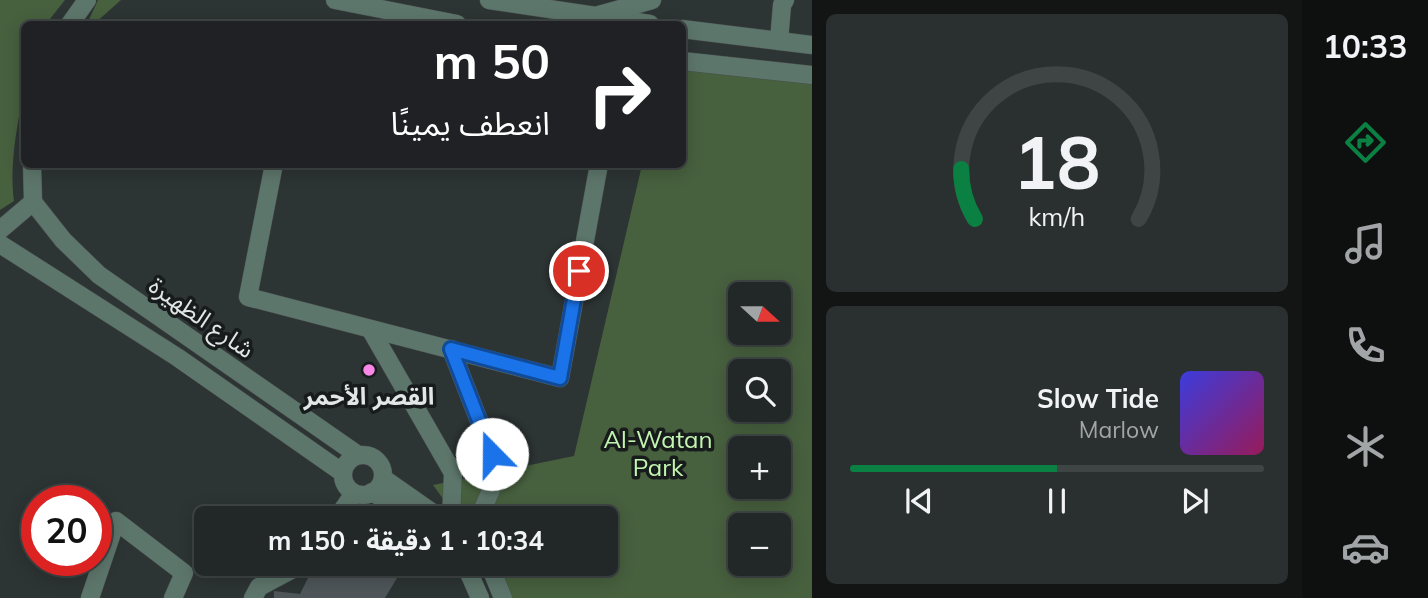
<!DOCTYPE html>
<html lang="ar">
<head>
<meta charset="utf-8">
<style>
	body { margin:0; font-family:Mulish,"Noto Sans Arabic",sans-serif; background:#2a2f2f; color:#f1f3f6; direction:rtl; height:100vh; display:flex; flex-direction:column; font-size:26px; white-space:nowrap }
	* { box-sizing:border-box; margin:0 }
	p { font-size:23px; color:#a2a5a7 }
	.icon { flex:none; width:38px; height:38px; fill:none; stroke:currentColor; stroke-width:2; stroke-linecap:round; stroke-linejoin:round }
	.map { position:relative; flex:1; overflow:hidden; direction:ltr }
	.sheet { display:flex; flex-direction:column; gap:14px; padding:14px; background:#131515; width:490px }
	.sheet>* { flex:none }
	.top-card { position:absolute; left:21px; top:21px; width:665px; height:147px; border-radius:10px; box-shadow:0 4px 18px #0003,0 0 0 2px #3f4444; direction:rtl; background:#202124; color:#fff; overflow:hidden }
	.needle { width:46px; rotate:111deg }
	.tools { position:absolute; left:728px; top:282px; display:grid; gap:14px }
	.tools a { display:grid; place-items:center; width:63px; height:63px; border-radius:10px; background:#222727; box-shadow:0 4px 18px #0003,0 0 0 2px #3f4444; font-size:35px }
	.speed { position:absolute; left:21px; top:485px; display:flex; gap:14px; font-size:35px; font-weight:700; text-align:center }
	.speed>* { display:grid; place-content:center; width:91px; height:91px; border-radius:50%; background:#222727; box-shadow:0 4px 18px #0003,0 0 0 2px #3f4444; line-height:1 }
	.speed .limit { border:10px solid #d22; background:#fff; color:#111 }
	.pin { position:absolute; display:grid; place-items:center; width:60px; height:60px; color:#fff; margin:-30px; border:4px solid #fff; border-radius:50%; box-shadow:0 2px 7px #0007 }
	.me { position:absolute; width:77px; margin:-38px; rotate:338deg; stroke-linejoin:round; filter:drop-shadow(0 0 5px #0008) }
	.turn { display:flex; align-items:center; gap:24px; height:147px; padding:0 21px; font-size:32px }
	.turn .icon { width:91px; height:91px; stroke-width:2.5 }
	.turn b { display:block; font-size:49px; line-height:60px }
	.sheet .tile { flex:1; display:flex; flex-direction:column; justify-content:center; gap:10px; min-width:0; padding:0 24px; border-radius:10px; background:#2a2f2f }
	.sheet .dial { align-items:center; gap:0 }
	.dial svg { height:182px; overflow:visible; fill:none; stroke:#3f4444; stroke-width:7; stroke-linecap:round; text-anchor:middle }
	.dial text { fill:#f1f3f6; stroke:none }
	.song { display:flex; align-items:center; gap:21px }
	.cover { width:84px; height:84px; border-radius:10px; background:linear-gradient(135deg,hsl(240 70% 55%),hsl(330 70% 35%)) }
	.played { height:7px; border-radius:4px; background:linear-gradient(90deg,#0b8043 50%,#3f4444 50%) }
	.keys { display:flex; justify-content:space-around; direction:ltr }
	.trip { position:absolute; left:194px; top:506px; width:424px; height:70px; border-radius:10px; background:#222727; box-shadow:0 4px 18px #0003,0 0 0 2px #3f4444; font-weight:700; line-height:70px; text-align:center; direction:rtl }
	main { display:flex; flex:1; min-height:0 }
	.tab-bar { display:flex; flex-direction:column; width:126px; justify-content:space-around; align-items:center; background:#0e1010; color:#a2a5a7 }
	.tab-bar .icon { width:49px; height:49px }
	.tab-bar .selected { color:#0b8043 }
	.tab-bar b { font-size:32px; color:#f1f3f6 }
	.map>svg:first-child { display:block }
	.green { fill:#47603e; fill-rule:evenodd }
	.building { fill:#4f5659 }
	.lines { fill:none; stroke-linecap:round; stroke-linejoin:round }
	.minor-casing { stroke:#4a5050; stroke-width:19 }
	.minor { stroke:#5d766b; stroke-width:18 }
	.route-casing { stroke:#114b97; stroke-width:18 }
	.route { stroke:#1a73e8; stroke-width:12 }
	.poi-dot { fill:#f987e8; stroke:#181b1b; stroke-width:2.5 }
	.labels { text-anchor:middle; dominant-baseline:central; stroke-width:7; stroke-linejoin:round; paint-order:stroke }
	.street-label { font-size:24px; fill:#e1e6e6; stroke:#181b1b }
	.poi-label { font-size:24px; font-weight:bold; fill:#e1e6e6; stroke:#181b1b }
	.park-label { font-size:24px; fill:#c2f5b0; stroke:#181b1b }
</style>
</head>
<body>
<main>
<nav class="tab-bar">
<b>10:33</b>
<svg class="icon selected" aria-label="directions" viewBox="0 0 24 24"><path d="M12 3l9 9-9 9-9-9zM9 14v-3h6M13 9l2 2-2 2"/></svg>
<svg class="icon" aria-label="music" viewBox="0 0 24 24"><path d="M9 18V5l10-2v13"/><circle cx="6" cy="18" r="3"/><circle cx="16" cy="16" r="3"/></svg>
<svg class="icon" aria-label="phone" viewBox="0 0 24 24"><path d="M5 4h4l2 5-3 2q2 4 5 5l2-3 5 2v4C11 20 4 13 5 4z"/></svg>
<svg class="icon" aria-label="climate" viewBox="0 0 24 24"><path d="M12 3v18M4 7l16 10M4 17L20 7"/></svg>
<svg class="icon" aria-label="car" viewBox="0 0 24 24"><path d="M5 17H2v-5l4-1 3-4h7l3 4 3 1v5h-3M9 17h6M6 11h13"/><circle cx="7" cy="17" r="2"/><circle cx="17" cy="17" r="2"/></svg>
</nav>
<section class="sheet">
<div class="tile dial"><svg viewBox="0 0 100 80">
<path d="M14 69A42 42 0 1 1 86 69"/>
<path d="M14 69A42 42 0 0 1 8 47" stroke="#0b8043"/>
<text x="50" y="56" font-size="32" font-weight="700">18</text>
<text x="50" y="72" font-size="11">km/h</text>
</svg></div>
<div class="tile">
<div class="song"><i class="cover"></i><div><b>Slow Tide</b><p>Marlow</p></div></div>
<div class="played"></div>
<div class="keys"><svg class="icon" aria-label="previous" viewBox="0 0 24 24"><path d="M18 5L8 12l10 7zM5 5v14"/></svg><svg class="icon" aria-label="pause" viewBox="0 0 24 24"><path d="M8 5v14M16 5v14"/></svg><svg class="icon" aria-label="next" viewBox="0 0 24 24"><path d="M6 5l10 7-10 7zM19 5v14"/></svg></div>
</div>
</section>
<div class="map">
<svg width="812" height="598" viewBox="0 0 812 598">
	<rect width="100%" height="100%" fill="#2d3434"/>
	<g class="green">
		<path d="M0 0H65L46 24H24C24 44 27 66 24 86 18 126 9 160 14 201L0 210Z"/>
		<path d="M98 0H121L94 24H87Z"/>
		<path d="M683 60 812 74V598H502L487 564H606V518H457L433 485 574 456 642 165 682 164ZM740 294H779V332H740ZM740 371H779V410H740ZM740 448H779V486H740ZM740 525H779V564H740Z"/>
	</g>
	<path class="building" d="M315 564H369L397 578 385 598H274V591L300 594Z"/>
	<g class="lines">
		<g class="minor-casing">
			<g id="minor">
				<path d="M335 0 457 24"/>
				<path d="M489 0 650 24"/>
				<path d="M599 15 652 0"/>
				<path d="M70 24 87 0"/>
				<path d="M682 29 812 45"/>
				<path d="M779 41 782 5 785 0"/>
				<path d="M682 61 812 75"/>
				<path d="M274 164 248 297 560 378 599 164"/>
				<path d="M33 202 63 240 99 275 358 455"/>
				<path d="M0 230 33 202 32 164"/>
				<path d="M0 244 177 357 343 473"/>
				<path d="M372 332 453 473 451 518"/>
				<path d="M451 349 492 454 491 490 479 518"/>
				<circle cx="363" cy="475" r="20"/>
				<path d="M383 478 440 518"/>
				<path d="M372 492 415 518"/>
				<path d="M337 518 354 493"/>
				<path d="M465 564 480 598"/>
				<path d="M489 564 503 598"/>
				<path d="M90 598 116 521 184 573 173 598"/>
				<path d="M253 598 259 587 302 564"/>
			</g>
		</g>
		<use href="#minor" class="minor"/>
	</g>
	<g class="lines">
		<g class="route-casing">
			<path id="route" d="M492 454 451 349 560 378 579 271"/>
		</g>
		<use href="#route" class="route"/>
	</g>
	<circle class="poi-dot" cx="369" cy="370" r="7"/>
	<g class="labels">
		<g class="street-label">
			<text transform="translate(202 317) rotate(35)">شارع الظهيرة</text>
		</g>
		<g class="poi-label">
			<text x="369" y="396">القصر الأحمر</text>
		</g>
		<g class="park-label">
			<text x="658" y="439">Al-Watan<tspan x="658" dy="28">Park</tspan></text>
		</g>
	</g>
</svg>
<div class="tools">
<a><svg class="needle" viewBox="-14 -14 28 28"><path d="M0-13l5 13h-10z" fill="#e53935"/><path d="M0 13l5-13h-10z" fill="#a2a5a7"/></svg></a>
<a><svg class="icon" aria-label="search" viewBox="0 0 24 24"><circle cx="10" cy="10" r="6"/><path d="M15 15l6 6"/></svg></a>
<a>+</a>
<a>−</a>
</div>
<div class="speed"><div class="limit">20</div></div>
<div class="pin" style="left:579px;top:271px;background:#d93025"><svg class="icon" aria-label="arrive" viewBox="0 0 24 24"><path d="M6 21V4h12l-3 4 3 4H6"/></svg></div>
<svg class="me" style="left:492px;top:454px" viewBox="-20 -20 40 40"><circle r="19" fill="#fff"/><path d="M0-13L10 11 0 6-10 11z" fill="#1a73e8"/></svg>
<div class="trip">10:34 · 1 دقيقة · 150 m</div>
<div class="top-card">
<div class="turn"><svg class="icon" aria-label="right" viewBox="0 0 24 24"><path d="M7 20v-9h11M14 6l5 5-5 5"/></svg><div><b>50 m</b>انعطف يمينًا</div></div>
</div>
</div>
</main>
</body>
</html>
